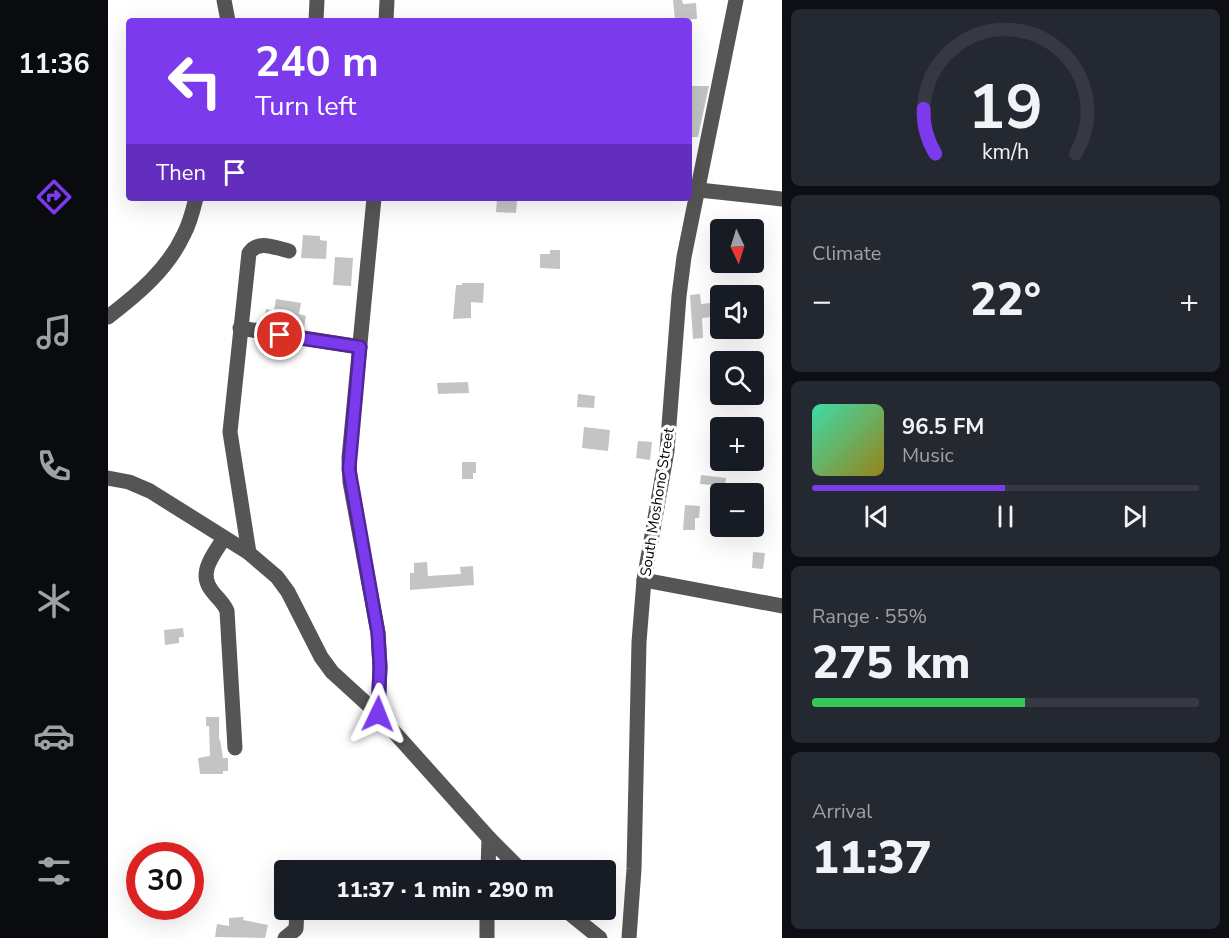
<!DOCTYPE html>
<html lang="en">
<head>
<meta charset="utf-8">
<style>
	body { margin:0; font-family:"Nunito Sans",sans-serif; background:#242831; color:#f1f3f6; height:100vh; display:flex; flex-direction:column; font-size:22px; white-space:nowrap }
	* { box-sizing:border-box; margin:0 }
	p { font-size:20px; color:#9ea1a6 }
	.icon { flex:none; width:33px; height:33px; fill:none; stroke:currentColor; stroke-width:2; stroke-linecap:round; stroke-linejoin:round }
	.map { position:relative; flex:1; overflow:hidden }
	.sheet { display:flex; flex-direction:column; gap:9px; padding:9px; background:#0d0f14; width:447px }
	.sheet>* { flex:none }
	.guide { position:absolute; left:18px; top:18px; width:566px; height:183px; border-radius:6px; box-shadow:0 6px 24px #0002; background:#7c3aed; color:#fff; overflow:hidden }
	.needle { width:39px; rotate:176deg }
	.buttons { position:absolute; left:602px; top:219px; display:grid; gap:12px }
	.buttons a { display:grid; place-items:center; width:54px; height:54px; border-radius:6px; background:#171b24; box-shadow:0 6px 24px #0002; font-size:30px }
	.speed { position:absolute; left:18px; top:842px; display:flex; gap:12px; font-size:30px; font-weight:700; text-align:center }
	.speed>* { display:grid; place-content:center; width:78px; height:78px; border-radius:50%; background:#171b24; box-shadow:0 6px 24px #0002; line-height:1 }
	.speed .limit { border:9px solid #d22; background:#fff; color:#111 }
	.pin { position:absolute; display:grid; place-items:center; width:51px; height:51px; color:#fff; margin:-26px; border:3px solid #fff; border-radius:50%; box-shadow:0 2px 6px #0007 }
	.me { position:absolute; width:66px; margin:-33px; rotate:2deg; stroke-linejoin:round; filter:drop-shadow(0 0 4px #0008) }
	.turn { display:flex; align-items:center; gap:21px; height:126px; padding:0 30px; font-size:27px }
	.turn .icon { width:78px; height:78px; stroke-width:2.5 }
	.turn b { display:block; font-size:42px; line-height:51px }
	.then { display:flex; align-items:center; height:57px; padding:0 30px; background:#0003; gap:12px; font-size:22px }
	.big { font-size:45px; font-weight:800; line-height:1.1 }
	.sheet .widget { flex:1; display:flex; flex-direction:column; justify-content:center; gap:9px; min-width:0; padding:0 21px; border-radius:9px; background:#242831 }
	.sheet .dial { align-items:center; gap:0 }
	.dial svg { height:156px; overflow:visible; fill:none; stroke:#363941; stroke-width:7; stroke-linecap:round; text-anchor:middle }
	.dial text { fill:#f1f3f6; stroke:none }
	.song { display:flex; align-items:center; gap:18px }
	.cover { width:72px; height:72px; border-radius:9px; background:linear-gradient(135deg,hsl(160 70% 55%),hsl(50 70% 35%)) }
	.played { height:6px; border-radius:3px; background:linear-gradient(90deg,#7c3aed 50%,#363941 50%) }
	.keys { display:flex; justify-content:space-around; direction:ltr }
	.heat { display:flex; justify-content:space-between; align-items:center; font-size:33px; direction:ltr }
	.charge { height:9px; border-radius:4px; background:linear-gradient(90deg,#34c759 55%,#363941 0) }
	.trip { position:absolute; left:166px; top:860px; width:342px; height:60px; border-radius:6px; background:#171b24; box-shadow:0 6px 24px #0002; font-weight:800; line-height:60px; text-align:center }
	main { display:flex; flex:1; min-height:0 }
	.dock { display:flex; flex-direction:column; width:108px; justify-content:space-around; align-items:center; background:#090b0e; color:#9ea1a6 }
	.dock .icon { width:42px; height:42px }
	.dock .on { color:#7c3aed }
	.dock b { font-size:27px; color:#f1f3f6 }
	.map>svg:first-child { display:block }
	.building { fill:#c4c4c4 }
	.lines { fill:none; stroke-linecap:round; stroke-linejoin:round }
	.minor { stroke:#555; stroke-width:15 }
	.route-casing { stroke:#51269a; stroke-width:15 }
	.route { stroke:#7c3aed; stroke-width:10 }
	.labels { text-anchor:middle; dominant-baseline:central; stroke-width:6; stroke-linejoin:round; paint-order:stroke }
	.street-label { font-size:15px; fill:#000; stroke:#fff }
</style>
</head>
<body>
<main>
<nav class="dock">
<b>11:36</b>
<svg class="icon on" aria-label="directions" viewBox="0 0 24 24"><path d="M12 3l9 9-9 9-9-9zM9 14v-3h6M13 9l2 2-2 2"/></svg>
<svg class="icon" aria-label="music" viewBox="0 0 24 24"><path d="M9 18V5l10-2v13"/><circle cx="6" cy="18" r="3"/><circle cx="16" cy="16" r="3"/></svg>
<svg class="icon" aria-label="phone" viewBox="0 0 24 24"><path d="M5 4h4l2 5-3 2q2 4 5 5l2-3 5 2v4C11 20 4 13 5 4z"/></svg>
<svg class="icon" aria-label="climate" viewBox="0 0 24 24"><path d="M12 3v18M4 7l16 10M4 17L20 7"/></svg>
<svg class="icon" aria-label="car" viewBox="0 0 24 24"><path d="M5 17H2v-5l4-1 3-4h7l3 4 3 1v5h-3M9 17h6M6 11h13"/><circle cx="7" cy="17" r="2"/><circle cx="17" cy="17" r="2"/></svg>
<svg class="icon" aria-label="filters" viewBox="0 0 24 24"><path d="M4 7h16M4 17h16"/><circle cx="9" cy="7" r="2"/><circle cx="15" cy="17" r="2"/></svg>
</nav>
<div class="map">
<svg width="674" height="938" viewBox="0 0 674 938">
	<rect width="100%" height="100%" fill="#fff"/>
	<g class="building">
		<path d="M565 0H574L575 4 588 3 589 19 567 20Z"/>
		<path d="M580 86H601L590 137H580Z"/>
		<path d="M392 198 409 200 408 213 388 212 389 199Z"/>
		<path d="M195 235 212 236V240L219 241 218 259 193 258Z"/>
		<path d="M442 250H452V269L432 268V254H442Z"/>
		<path d="M227 257 245 258 243 286 225 285Z"/>
		<path d="M354 283H376L375 303 363 302V318L345 319 348 285H354Z"/>
		<path d="M592 294 593 304 612 302V316L594 318 595 338 585 339 582 295Z"/>
		<path d="M168 299 193 303 191 314 198 316 196 328 156 322 158 309 166 311Z"/>
		<path d="M360 382 361 393 330 394 329 383Z"/>
		<path d="M470 394 487 396 486 408 469 407Z"/>
		<path d="M476 427 502 430 500 451 474 448Z"/>
		<path d="M530 441 544 442 542 460 528 458Z"/>
		<path d="M354 462H368V473H365V479H354Z"/>
		<path d="M593 475 618 478 617 486 592 484Z"/>
		<path d="M577 505 592 506 591 518H587V530H575Z"/>
		<path d="M645 552 657 553 655 569 644 568Z"/>
		<path d="M319 562 320 576 353 574 352 567 365 566 366 585 302 590V573H306V563Z"/>
		<path d="M75 628 76 637H71V643L57 645 56 630Z"/>
		<path d="M98 717H111V740L112 739 115 758H120V771H115V774H92L90 758 102 756 101 726H98Z"/>
		<path d="M136 917 135 920 160 925 157 938 107 937 109 924 121 926V918Z"/>
	</g>
	<g class="lines">
		<g class="minor">
			<path d="M116 0 120 21"/>
			<path d="M208 21 209 0"/>
			<path d="M278 21 279 0"/>
			<path d="M582 189 674 199"/>
			<path d="M266 198 241 458 242 482 270 633 272 667 270 714"/>
			<path d="M0 317C30 294 60 269 76 234 82 223 85 210 88 198"/>
			<path d="M132 328 252 347"/>
			<path d="M0 478 21 482 42 491 141 553 169 577 180 592 213 657 224 672 270 714 381 838 413 870"/>
			<path d="M116 538C106 554 89 573 104 591 109 598 116 603 119 611L127 748"/>
			<path d="M141 553 122 432 141 253C151 239 167 248 181 251"/>
			<path d="M536 580 674 606"/>
			<path d="M380 870 381 838"/>
			<path d="M456 909 492 938"/>
			<path d="M177 938 188 929 189 909"/>
			<path d="M379 938V909"/>
			<path d="M521 938 526 869 531 642 536 580 559 451 571 296 576 257 628 0"/>
		</g>
	</g>
	<g class="lines">
		<g class="route-casing">
			<path id="route" d="M172 335 252 347 241 469 270 633 272 667 270 714"/>
		</g>
		<use href="#route" class="route"/>
	</g>
	<g class="labels">
		<g class="street-label">
			<text transform="translate(549 502) rotate(-81)">South Moshono Street</text>
		</g>
	</g>
</svg>
<div class="buttons">
<a><svg class="needle" viewBox="-14 -14 28 28"><path d="M0-13l5 13h-10z" fill="#e53935"/><path d="M0 13l5-13h-10z" fill="#9ea1a6"/></svg></a>
<a><svg class="icon" aria-label="sound" viewBox="0 0 24 24"><path d="M4 9h4l5-4v14l-5-4H4zM17 9q2 3 0 6"/></svg></a>
<a><svg class="icon" aria-label="search" viewBox="0 0 24 24"><circle cx="10" cy="10" r="6"/><path d="M15 15l6 6"/></svg></a>
<a>+</a>
<a>−</a>
</div>
<div class="speed"><div class="limit">30</div></div>
<div class="pin" style="left:172px;top:335px;background:#d93025"><svg class="icon" aria-label="arrive" viewBox="0 0 24 24"><path d="M6 21V4h12l-3 4 3 4H6"/></svg></div>
<svg class="me" style="left:270px;top:714px" viewBox="-20 -20 40 40"><path d="M0-17L14 15 0 8-14 15z" fill="#7c3aed" stroke="#fff" stroke-width="4"/></svg>
<div class="trip">11:37 · 1 min · 290 m</div>
<div class="guide">
<div class="turn"><svg class="icon" aria-label="left" viewBox="0 0 24 24"><path d="M17 20v-9H6M10 6l-5 5 5 5"/></svg><div><b>240 m</b>Turn left</div></div>
<div class="then">Then<svg class="icon" aria-label="arrive" viewBox="0 0 24 24"><path d="M6 21V4h12l-3 4 3 4H6"/></svg></div>
</div>
</div>
<section class="sheet">
<div class="widget dial"><svg viewBox="0 0 100 80">
<path d="M14 69A42 42 0 1 1 86 69"/>
<path d="M14 69A42 42 0 0 1 8 46" stroke="#7c3aed"/>
<text x="50" y="56" font-size="32" font-weight="700">19</text>
<text x="50" y="72" font-size="11">km/h</text>
</svg></div>
<div class="widget"><p>Climate</p>
<div class="heat"><a>−</a><b class="big">22°</b><a>+</a></div>
</div>
<div class="widget">
<div class="song"><i class="cover"></i><div><b>96.5 FM</b><p>Music</p></div></div>
<div class="played"></div>
<div class="keys"><svg class="icon" aria-label="previous" viewBox="0 0 24 24"><path d="M18 5L8 12l10 7zM5 5v14"/></svg><svg class="icon" aria-label="pause" viewBox="0 0 24 24"><path d="M8 5v14M16 5v14"/></svg><svg class="icon" aria-label="next" viewBox="0 0 24 24"><path d="M6 5l10 7-10 7zM19 5v14"/></svg></div>
</div>
<div class="widget"><p>Range · 55%</p><b class="big">275 km</b><div class="charge"></div></div>
<div class="widget"><p>Arrival</p><b class="big">11:37</b></div>
</section>
</main>
</body>
</html>
